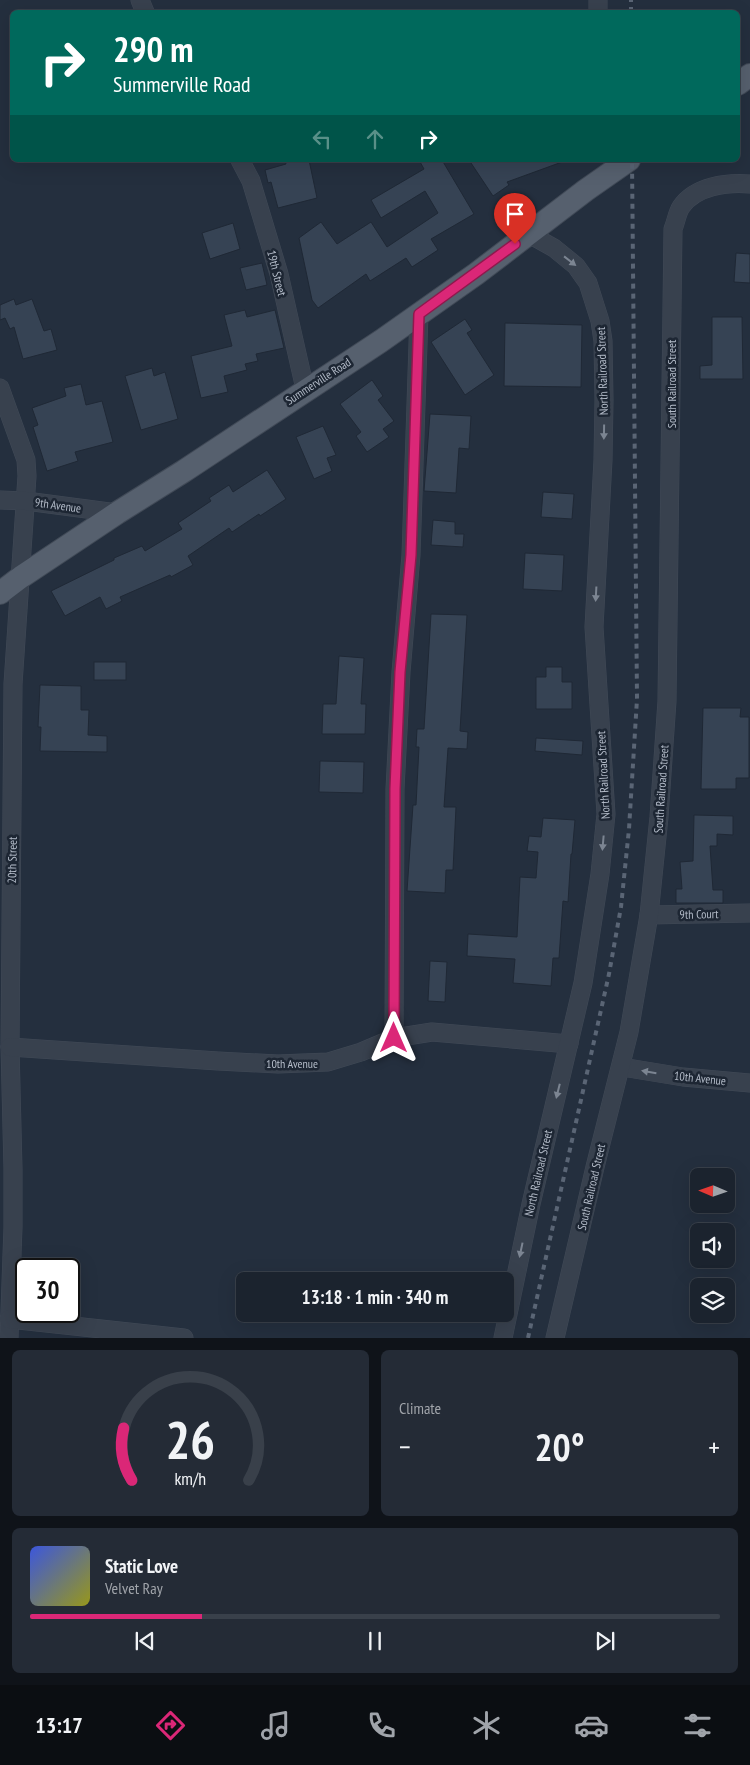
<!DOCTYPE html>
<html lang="en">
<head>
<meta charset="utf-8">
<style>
	body { margin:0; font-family:"PT Sans Narrow",sans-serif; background:#242b36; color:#f1f3f6; height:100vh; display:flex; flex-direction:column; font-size:19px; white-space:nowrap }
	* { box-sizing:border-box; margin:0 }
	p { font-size:16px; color:#a0a4aa }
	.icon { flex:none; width:28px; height:28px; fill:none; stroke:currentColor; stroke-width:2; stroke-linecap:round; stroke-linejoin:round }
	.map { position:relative; height:1338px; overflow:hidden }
	.panel { display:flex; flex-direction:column; gap:12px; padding:12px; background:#0f1319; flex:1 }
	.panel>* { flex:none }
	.banner { position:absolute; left:10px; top:10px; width:730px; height:152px; border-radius:8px; box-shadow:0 5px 20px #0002,0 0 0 1px #39404a; background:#00695c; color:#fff; overflow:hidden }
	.needle { width:32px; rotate:272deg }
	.fabs { position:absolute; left:690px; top:1168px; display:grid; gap:10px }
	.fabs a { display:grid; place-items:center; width:45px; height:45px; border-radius:8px; background:#1b232e; box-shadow:0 5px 20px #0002,0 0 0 1px #39404a; font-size:25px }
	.speed { position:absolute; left:15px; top:1258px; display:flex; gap:10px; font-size:25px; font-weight:700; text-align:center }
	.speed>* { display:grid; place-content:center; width:65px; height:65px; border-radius:50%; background:#1b232e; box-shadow:0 5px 20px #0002,0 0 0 1px #39404a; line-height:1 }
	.speed .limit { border:2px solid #111; border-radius:8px; background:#fff; color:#111 }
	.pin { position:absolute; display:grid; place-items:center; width:42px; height:42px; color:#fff; margin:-51px -21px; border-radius:50% 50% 50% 0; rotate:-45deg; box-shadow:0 0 5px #0007 }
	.pin .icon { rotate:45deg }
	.me { position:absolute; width:55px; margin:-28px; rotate:0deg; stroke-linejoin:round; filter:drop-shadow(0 0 4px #0008) }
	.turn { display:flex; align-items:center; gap:18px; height:105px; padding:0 20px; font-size:22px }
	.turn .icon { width:65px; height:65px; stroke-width:2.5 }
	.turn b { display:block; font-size:35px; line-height:42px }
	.lanes { display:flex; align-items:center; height:48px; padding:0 20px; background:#0003; justify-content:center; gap:25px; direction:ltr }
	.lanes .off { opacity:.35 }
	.big { font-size:38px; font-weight:800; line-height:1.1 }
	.panel .widget { flex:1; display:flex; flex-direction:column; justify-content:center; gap:8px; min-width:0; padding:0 18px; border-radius:8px; background:#242b36 }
	.panel .dial { align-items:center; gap:0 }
	.dial svg { height:130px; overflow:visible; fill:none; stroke:#39404a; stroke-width:7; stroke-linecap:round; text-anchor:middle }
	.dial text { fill:#f1f3f6; stroke:none }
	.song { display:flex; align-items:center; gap:15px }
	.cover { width:60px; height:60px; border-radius:8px; background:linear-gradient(135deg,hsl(230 70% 55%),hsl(60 70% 35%)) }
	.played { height:5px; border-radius:2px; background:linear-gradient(90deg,#db2777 25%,#39404a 25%) }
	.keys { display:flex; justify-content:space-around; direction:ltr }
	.heat { display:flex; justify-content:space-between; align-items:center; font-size:28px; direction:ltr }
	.panel .tiles { flex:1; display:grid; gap:12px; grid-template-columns:1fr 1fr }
	.widget:last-child { grid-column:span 2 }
	.trip { position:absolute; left:236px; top:1272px; width:278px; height:50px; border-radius:8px; background:#1b232e; box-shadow:0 5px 20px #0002,0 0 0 1px #39404a; font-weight:800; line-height:50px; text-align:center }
	.tabs { display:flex; height:80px; justify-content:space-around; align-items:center; background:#0b0e12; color:#a0a4aa }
	.tabs .icon { width:35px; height:35px }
	.tabs .active { color:#db2777 }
	.tabs b { font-size:22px; color:#f1f3f6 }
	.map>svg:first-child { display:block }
	.building { fill:#364354; stroke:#1f2835 }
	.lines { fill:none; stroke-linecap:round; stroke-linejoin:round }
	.minor-casing { stroke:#414a57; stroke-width:19 }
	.major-casing { stroke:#414a57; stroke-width:24 }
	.minor { stroke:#38414e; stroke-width:18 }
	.major { stroke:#56606e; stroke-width:22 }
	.rail { stroke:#5a6575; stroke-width:4; stroke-dasharray:5 5; stroke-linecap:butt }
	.oneway { fill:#7c8592 }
	.route-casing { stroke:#8e194d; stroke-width:12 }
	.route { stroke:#db2777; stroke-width:9 }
	.labels { text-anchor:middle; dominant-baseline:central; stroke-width:5; stroke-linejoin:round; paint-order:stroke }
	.street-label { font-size:12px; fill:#b4bcc9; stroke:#1d2633 }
</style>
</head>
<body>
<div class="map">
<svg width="750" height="1338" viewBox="0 0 750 1338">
	<rect width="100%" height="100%" fill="#242f3e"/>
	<g class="building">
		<path d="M285 160H309L317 198 278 208 271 182 268 183 265 170 286 164Z"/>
		<path d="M419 160H442L474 214 431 239 438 250 412 267 406 258 370 281 366 274 318 308 312 300 299 238 321 222 337 244 371 222 387 247 438 213 425 191 381 218 371 200 424 169Z"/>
		<path d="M469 160H562V162L507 182 509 185 493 196Z"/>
		<path d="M233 223 240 249 210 259 202 233Z"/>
		<path d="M736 253 750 254V283L734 282Z"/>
		<path d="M262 263 267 285 246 290 240 268Z"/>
		<path d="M14 299 16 305 32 299 44 331 51 329 57 350 23 359 14 327 10 329 5 318 0 320V305Z"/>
		<path d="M245 310 247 317 275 310 284 348 256 354 258 361 245 364 247 370 224 376 228 392 201 398 191 356 232 346 224 315Z"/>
		<path d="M712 317H742L743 379H700V366L712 365Z"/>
		<path d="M465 319 472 330 467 333 494 375 465 395 431 342Z"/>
		<path d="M505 323 582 325 581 387 504 386Z"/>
		<path d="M152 368 154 376 165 372 178 419 141 430 125 376Z"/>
		<path d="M372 380 383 396 378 400 394 421 383 429 389 437 367 452 356 436 361 432 340 404Z"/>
		<path d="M81 384 86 405 102 401 113 442 75 452 78 461 47 471 33 427 38 425 32 408 66 396 64 388Z"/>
		<path d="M430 414 471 416 469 449 459 448 456 493 424 491Z"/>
		<path d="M323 426 336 455 327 458 332 471 314 479 296 437Z"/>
		<path d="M267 470 286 499 260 516 259 514 232 532 229 528 188 556 193 565 171 577 170 575 120 597 122 601 106 609 100 597 65 616 51 591 114 560V558L142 546 145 551 182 529 178 523 211 501 209 498 229 485 233 492Z"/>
		<path d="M543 492 574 494 572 519 541 517Z"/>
		<path d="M433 520 455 522V534H464L463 547 431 545Z"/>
		<path d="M525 553 564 555 562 591 523 589Z"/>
		<path d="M431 614 467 615 460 731 468 732 467 749 448 748 444 807H456L453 870H446L445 893 407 891 413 805H416L419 747H416L417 729H424Z"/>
		<path d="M339 656 364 658 361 704H366L365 734H322L323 704H336Z"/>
		<rect x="94" y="662" width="32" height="18"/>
		<path d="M546 667H562V682H572V709H536V677H546Z"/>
		<path d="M40 685 81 686V710H89L88 735 107 736V752L40 751 41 727H38Z"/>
		<path d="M703 708H741L740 717H749V778H736V789H701Z"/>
		<path d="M536 738 583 741 582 755 535 751Z"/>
		<path d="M320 761 364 762 363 793 319 792Z"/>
		<path d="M694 815 733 816V835L717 834V846H710L713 890H723V903H676V889H682L680 862 693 861Z"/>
		<path d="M543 818 575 820 572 854H571L568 902 563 901 559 958H553L551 986 513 983 515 959 467 956 468 934 517 937 520 877 536 878 538 852 527 851 529 836 541 837Z"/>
		<path d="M430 961 447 962 445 1002 428 1001Z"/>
	</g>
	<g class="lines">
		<g class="minor-casing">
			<g id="minor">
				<path d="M140 0 145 12"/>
				<path d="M598 0V12"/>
				<path d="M240 160 251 181 279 274 305 389"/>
				<path d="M0 388 26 460 27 476 13 684 10 1047 13 1169V1227L9 1338"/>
				<path d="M0 500 26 501 117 513"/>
				<path d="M649 915 750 913"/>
				<path d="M394 1038 395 789 401 672 411 555 419 314"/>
				<path d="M10 1047 218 1061 278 1064 328 1062 361 1052 394 1038 432 1032 569 1044"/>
				<path d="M622 1067 683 1077 750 1083"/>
				<path d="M9 1319 184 1338"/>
				<path d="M503 1338 531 1204 583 983 600 874 606 814 594 627 603 460 604 400 603 341 600 321 588 283 576 266 554 248 529 234"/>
				<path d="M555 1338 595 1167 629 1032 649 915 659 817 667 701 673 229C676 222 677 213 681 207 695 186 727 182 750 184"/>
			</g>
		</g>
		<g class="major-casing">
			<g id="major">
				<path d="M738 84 750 75"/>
				<path d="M0 593 21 577 117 513 184 471 381 341 476 274 586 190 629 160"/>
			</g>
		</g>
		<use href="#minor" class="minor"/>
		<use href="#major" class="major"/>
		<g class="rail">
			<path d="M631 12V0"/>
			<path d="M528 1338 609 974 621 907 629 829 637 699 632 160"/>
		</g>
	</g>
	<defs><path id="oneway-solid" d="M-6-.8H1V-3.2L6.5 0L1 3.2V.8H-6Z" transform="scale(1.25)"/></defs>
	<g class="oneway">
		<use href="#oneway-solid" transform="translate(570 261) rotate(38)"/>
		<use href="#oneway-solid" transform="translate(604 432) rotate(91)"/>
		<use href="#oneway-solid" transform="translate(596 594) rotate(93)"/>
		<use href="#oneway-solid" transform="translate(603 843) rotate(95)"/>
		<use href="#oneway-solid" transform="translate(649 1072) rotate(-170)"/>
		<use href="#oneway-solid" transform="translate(558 1091) rotate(104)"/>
		<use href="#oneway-solid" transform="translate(521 1250) rotate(102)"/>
	</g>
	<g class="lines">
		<g class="route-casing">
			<path id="route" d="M394 1038 395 789 400 672 411 555 419 314 515 244"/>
		</g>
		<use href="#route" class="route"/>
	</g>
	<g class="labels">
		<g class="street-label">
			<text transform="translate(277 273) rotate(76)">19th Street</text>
			<text transform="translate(602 371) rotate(-92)">North Railroad Street</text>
			<text transform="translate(318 381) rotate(-33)">Summerville Road</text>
			<text transform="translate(671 384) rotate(-90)">South Railroad Street</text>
			<text transform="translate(58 505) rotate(8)">9th Avenue</text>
			<text transform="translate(603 775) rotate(-93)">North Railroad Street</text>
			<text transform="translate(661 789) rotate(-86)">South Railroad Street</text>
			<text transform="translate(12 860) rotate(-89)">20th Street</text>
			<text transform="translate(699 914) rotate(-1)">9th Court</text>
			<text x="292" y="1063">10th Avenue</text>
			<text transform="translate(700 1078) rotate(6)">10th Avenue</text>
			<text transform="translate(538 1173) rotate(-77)">North Railroad Street</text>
			<text transform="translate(591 1187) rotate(-77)">South Railroad Street</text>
		</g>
	</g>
</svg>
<div class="fabs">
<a><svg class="needle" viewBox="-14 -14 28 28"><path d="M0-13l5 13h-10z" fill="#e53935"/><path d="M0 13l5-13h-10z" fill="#a0a4aa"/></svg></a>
<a><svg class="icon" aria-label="sound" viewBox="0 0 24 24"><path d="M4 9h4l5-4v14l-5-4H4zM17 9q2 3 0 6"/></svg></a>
<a><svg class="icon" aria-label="layers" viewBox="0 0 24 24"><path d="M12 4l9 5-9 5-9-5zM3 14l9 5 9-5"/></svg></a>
</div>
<div class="speed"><div class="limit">30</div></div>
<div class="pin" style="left:515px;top:244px;background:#d93025"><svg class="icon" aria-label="arrive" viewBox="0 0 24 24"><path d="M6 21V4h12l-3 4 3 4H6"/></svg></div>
<svg class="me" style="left:394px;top:1038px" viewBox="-20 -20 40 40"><path d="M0-17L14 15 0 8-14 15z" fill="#db2777" stroke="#fff" stroke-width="4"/></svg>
<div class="trip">13:18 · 1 min · 340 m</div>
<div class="banner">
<div class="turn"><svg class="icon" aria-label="right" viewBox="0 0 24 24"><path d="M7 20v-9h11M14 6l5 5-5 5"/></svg><div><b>290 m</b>Summerville Road</div></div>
<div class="lanes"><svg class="icon off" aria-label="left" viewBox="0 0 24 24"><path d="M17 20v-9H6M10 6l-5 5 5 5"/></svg><svg class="icon off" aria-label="ahead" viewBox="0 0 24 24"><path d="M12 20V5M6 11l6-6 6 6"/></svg><svg class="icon" aria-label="right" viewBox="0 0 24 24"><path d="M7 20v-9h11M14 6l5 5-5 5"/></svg></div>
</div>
</div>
<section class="panel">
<div class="tiles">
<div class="widget dial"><svg viewBox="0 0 100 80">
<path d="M14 69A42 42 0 1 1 86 69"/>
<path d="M14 69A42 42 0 0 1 9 37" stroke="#db2777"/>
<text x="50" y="56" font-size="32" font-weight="700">26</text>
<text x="50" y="72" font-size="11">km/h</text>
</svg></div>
<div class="widget"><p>Climate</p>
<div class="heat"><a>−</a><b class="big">20°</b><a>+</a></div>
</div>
<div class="widget">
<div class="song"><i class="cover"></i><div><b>Static Love</b><p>Velvet Ray</p></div></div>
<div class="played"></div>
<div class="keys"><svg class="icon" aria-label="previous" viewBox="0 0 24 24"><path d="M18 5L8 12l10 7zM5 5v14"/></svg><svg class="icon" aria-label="pause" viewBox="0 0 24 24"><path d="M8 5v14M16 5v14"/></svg><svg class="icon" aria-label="next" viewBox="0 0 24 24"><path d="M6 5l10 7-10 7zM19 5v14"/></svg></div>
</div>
</div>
</section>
<nav class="tabs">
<b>13:17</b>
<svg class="icon active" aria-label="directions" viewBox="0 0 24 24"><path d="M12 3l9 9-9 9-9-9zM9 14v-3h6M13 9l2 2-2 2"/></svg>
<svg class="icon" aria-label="music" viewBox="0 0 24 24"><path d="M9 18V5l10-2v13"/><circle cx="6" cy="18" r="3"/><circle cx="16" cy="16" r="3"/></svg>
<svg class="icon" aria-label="phone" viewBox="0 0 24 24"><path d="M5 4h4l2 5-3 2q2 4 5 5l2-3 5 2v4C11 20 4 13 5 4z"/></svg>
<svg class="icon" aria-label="climate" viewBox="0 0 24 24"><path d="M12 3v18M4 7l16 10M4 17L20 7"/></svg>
<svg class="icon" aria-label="car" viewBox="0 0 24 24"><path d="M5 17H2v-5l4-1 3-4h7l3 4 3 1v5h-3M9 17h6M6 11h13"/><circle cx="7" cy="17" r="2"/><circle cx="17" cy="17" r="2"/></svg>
<svg class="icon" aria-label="filters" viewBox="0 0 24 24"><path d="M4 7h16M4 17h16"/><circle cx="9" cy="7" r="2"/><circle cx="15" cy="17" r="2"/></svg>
</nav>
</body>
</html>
